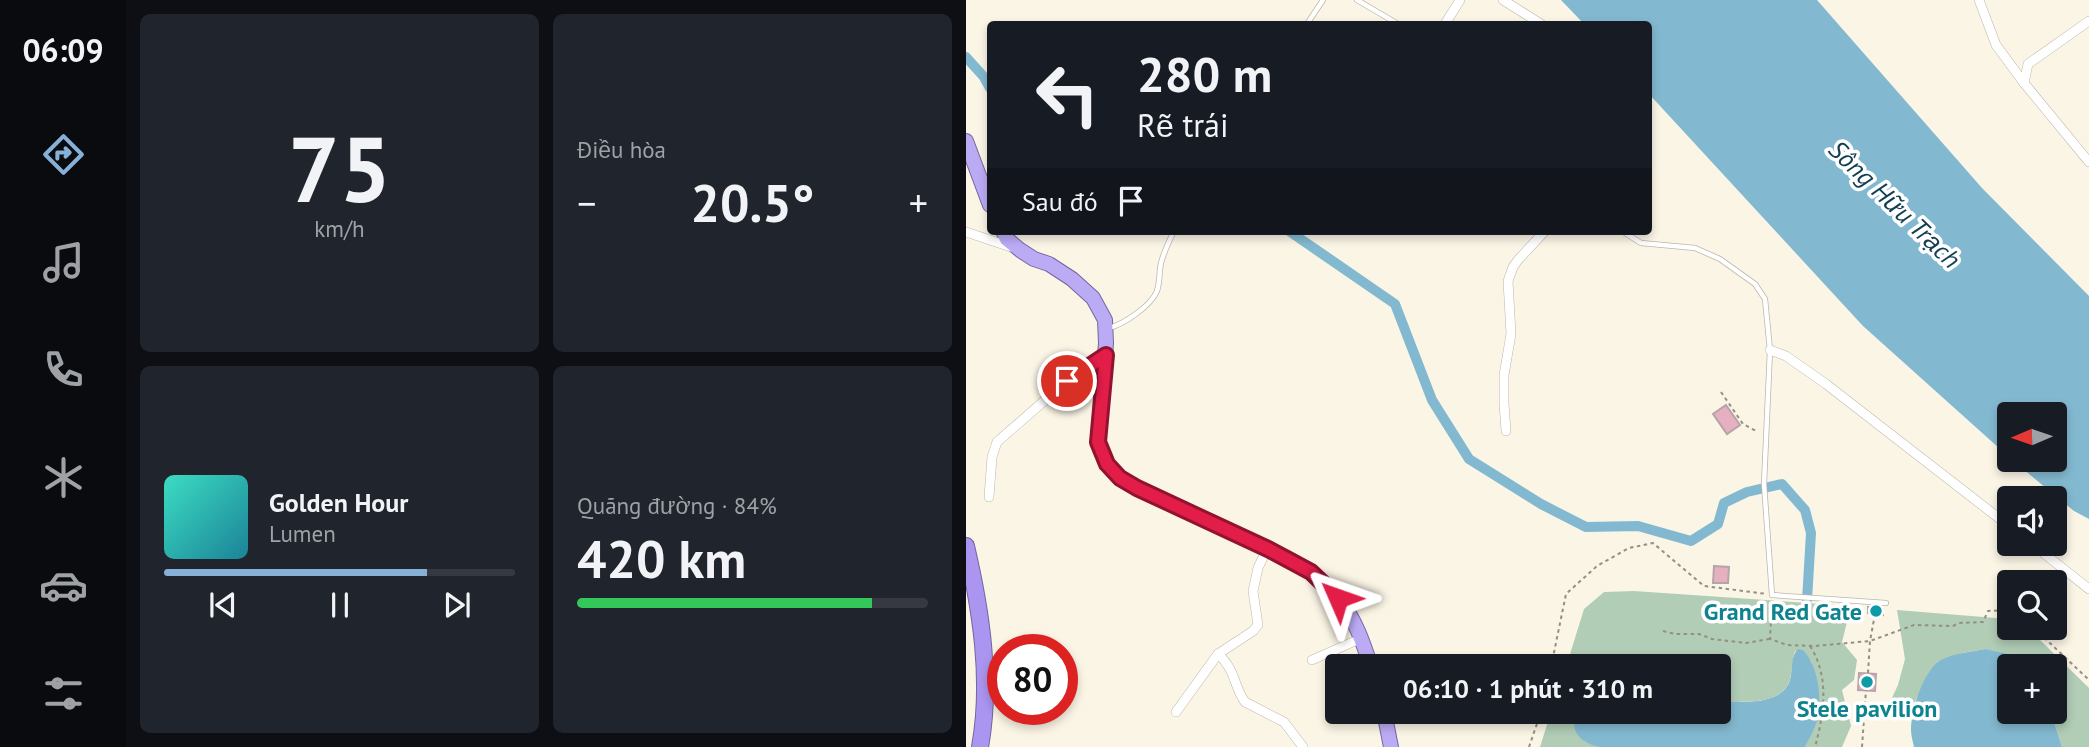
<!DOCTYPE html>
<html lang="vi">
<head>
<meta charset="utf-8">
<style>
	body { margin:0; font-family:"PT Sans",sans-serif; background:#20242c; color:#f1f3f6; height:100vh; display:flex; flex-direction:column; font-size:26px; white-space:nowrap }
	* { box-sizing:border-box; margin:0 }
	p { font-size:23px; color:#9ea1a6 }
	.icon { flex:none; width:38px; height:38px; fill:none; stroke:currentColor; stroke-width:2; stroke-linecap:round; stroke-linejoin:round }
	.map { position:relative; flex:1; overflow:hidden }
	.drawer { display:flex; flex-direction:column; gap:14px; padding:14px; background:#0d0f14; width:840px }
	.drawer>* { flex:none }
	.banner { position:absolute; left:21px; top:21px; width:665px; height:214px; border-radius:7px; box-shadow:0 4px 10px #0003; background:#171b24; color:#f1f3f6; overflow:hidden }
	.needle { width:46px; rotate:268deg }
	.fabs { position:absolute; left:1031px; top:402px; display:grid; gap:14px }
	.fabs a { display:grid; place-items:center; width:70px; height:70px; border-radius:7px; background:#171b24; box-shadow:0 4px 10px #0003; font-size:35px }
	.speed { position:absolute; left:21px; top:634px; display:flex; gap:14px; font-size:35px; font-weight:700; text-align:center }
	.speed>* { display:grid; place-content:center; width:91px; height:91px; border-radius:50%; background:#171b24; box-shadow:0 4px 10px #0003; line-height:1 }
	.speed .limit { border:10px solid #d22; background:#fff; color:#111 }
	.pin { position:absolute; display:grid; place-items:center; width:60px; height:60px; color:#fff; margin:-30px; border:4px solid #fff; border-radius:50%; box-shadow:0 2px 7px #0007 }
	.me { position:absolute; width:77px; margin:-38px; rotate:313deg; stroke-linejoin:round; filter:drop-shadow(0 0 5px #0008) }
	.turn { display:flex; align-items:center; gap:24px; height:147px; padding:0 35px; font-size:32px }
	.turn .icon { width:91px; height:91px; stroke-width:2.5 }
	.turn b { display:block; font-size:49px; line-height:60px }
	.then { display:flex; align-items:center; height:66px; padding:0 35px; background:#0003; gap:14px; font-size:26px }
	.big { font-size:52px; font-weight:600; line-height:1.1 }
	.drawer .tile { flex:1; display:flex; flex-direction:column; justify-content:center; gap:10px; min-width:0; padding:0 24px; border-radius:10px; background:#20242c }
	.drawer .dial { align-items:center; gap:0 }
	.dial b { font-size:91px; line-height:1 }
	.song { display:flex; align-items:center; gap:21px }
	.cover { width:84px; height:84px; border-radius:10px; background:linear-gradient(135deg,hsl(170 70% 55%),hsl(190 70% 35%)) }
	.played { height:7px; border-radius:4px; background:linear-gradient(90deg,#86b0d5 75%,#363941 75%) }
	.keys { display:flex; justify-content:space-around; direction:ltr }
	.heat { display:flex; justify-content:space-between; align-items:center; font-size:38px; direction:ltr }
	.charge { height:10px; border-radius:5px; background:linear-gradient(90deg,#34c759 84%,#363941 0) }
	.drawer .tiles { flex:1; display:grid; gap:14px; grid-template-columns:repeat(2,1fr) }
	.trip { position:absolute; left:359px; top:654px; width:406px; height:70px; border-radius:7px; background:#171b24; box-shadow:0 4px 10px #0003; font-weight:600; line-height:70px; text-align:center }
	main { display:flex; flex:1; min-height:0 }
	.menu { display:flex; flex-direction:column; width:126px; justify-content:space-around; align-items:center; background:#090b0e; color:#9ea1a6 }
	.menu .icon { width:49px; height:49px }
	.menu .active { color:#86b0d5 }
	.menu b { font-size:32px; color:#f1f3f6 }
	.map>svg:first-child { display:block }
	.green { fill:#b1cdb6 }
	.water { fill:#83b9d0 }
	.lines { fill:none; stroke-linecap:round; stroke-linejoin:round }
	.canal { stroke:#83b9d0; stroke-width:10 }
	.building { fill:#e6b0c0; stroke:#b5a4a9; stroke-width:2 }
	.service-casing { stroke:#bdb7a9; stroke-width:6 }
	.minor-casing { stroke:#bdb7a9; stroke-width:10 }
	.trunk-casing { stroke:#73659f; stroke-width:16 }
	.motorway-casing { stroke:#73659f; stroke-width:18 }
	.path { stroke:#938f85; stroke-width:2; stroke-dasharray:3.5 3.5; stroke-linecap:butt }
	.service { stroke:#fff; stroke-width:4.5 }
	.minor { stroke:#fff; stroke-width:9 }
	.trunk { stroke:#bbabf4; stroke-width:14 }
	.motorway { stroke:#aa96f1; stroke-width:16 }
	.route-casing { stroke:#92132f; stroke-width:18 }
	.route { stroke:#e11d48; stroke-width:12 }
	.culture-dot { fill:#0f9aa8; stroke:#fff; stroke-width:2.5 }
	.labels { text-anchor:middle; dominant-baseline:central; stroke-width:7; stroke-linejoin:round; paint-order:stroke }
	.culture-label { font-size:24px; font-weight:bold; fill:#0d838f; stroke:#fff; text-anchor:end }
	.water-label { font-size:26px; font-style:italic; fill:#113f51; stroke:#fff }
</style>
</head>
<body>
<main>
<nav class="menu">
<b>06:09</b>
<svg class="icon active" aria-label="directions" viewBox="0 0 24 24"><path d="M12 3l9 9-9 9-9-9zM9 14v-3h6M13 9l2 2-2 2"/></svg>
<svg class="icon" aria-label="music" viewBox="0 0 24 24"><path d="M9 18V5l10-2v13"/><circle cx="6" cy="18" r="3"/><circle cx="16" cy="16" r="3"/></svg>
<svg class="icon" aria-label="phone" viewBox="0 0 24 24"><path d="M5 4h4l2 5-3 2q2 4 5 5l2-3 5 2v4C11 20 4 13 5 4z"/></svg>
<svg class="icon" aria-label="climate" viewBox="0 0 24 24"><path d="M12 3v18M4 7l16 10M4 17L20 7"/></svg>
<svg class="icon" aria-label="car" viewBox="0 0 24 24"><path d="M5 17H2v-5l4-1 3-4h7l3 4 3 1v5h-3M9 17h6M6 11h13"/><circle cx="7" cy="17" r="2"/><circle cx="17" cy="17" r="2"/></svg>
<svg class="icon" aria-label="filters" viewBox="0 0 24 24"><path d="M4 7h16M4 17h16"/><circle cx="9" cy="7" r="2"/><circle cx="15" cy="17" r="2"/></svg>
</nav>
<section class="drawer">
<div class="tiles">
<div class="tile dial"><b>75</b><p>km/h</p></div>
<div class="tile"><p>Điều hòa</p>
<div class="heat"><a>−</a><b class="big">20.5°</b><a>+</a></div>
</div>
<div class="tile">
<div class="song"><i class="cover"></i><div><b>Golden Hour</b><p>Lumen</p></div></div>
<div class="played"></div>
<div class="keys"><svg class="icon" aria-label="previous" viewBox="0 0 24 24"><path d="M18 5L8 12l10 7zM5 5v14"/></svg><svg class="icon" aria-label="pause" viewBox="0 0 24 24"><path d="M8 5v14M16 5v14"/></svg><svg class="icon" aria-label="next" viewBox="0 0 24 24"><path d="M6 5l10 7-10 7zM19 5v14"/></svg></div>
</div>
<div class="tile"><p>Quãng đường · 84%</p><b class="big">420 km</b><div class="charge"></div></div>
</div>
</section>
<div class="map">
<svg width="1123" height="747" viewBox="0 0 1123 747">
	<rect width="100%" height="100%" fill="#fbf5e6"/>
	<g class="green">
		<path d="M668 591 885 606 876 642 891 660 888 680 876 690 885 726 876 747H839C855 711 856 698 845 661L829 651C826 660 826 670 824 679 816 707 775 701 753 702L752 667H600L618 609 638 592Z"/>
		<path d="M931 610 1042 619 1043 628H1056L1074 640 1123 688V747H1096L1085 712H1088V667H1062L1060 663 1019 649 996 653 974 661 963 672 945 711 934 716 924 702 932 685 939 659Z"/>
		<path d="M585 712H608L631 746 633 747H574Z"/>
	</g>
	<g class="water">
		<path d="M595 0H851L1016 188 1123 296V519L1108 511 1046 460H1088V415H1043V457L897 326 683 94 682 24H618Z"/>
		<path d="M832 649 837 650C853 667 856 698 851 721 848 730 843 739 839 747H633C613 741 606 734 608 712L679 714 752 712 753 702C774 701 815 707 824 680 827 669 824 657 832 649Z"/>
		<path d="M1019 649C1034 652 1052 655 1062 667H1043V712H1085L1096 747H948C947 742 945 736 945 730 945 711 957 670 975 660 988 653 1005 652 1019 649Z"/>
	</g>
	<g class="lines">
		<g class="canal">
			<path d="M0 57 18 77 24 88"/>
			<path d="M323 231 429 304 466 400 503 459 575 504 620 527 672 526 725 541 752 524 758 503 781 492 816 484 839 510 845 533 841 600"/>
		</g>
	</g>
	<g class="building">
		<path d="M760 405 774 425 761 434 747 414Z"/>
		<path d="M748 566 763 567 762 583H747Z"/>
		<path d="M902 607 917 609V615L902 613Z"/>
		<path d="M893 673 910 674 909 691 892 690Z"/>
	</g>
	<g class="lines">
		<g class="service-casing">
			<g id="service">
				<path d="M391 0 432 24"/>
				<path d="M341 24 357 0"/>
				<path d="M656 231 675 243 729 248 754 259 789 284 799 299 804 350 798 484 806 595 920 603"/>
				<path d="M143 328C158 324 185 306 191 291 194 282 193 272 195 263 198 252 203 241 208 231"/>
			</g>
		</g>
		<g class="minor-casing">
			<g id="minor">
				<path d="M537 0 575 24"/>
				<path d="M1013 0 1030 45 1058 83"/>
				<path d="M1123 21 1062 64 1058 83 1123 162"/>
				<path d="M479 24 494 0"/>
				<path d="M0 232 45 247"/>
				<path d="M804 350 820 356 860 384 1043 526"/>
				<path d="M540 431 538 404V375L545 334 542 281 547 267 552 260 579 231"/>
				<path d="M23 497 26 457 31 442 101 381 140 355"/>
				<path d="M1066 544 1123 589"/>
				<path d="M252 654C270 670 267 685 279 702L318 722 337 747"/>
				<path d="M346 660 396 638"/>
				<path d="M210 712 252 654 287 631 292 625 287 591 292 568 301 549"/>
			</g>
		</g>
		<g class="trunk-casing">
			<g id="trunk">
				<path d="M0 141 24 205"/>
				<path d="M37 231 41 239 54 250 68 259 83 264 106 279 127 298 139 320 140 343 132 442 141 464 154 478 171 488C202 502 233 517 264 531 301 549 347 565 373 599 389 619 397 642 405 667"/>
				<path d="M418 712 425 747"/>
			</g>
		</g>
		<g class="motorway-casing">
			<path id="motorway" d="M0 546C15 610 26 681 14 747"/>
		</g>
		<g class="path">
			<path d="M755 392 777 424 792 432"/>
			<path d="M806 602 804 639 821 645 849 646 904 641 948 625 987 626 993 623 1017 622 1022 611 1040 610 1043 612"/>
			<path d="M1068 628 1123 680"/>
			<path d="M697 631 709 634H733L746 639 780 643 803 639"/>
			<path d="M844 646C864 677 858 714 849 747"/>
			<path d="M585 667 600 594 631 566 663 548 687 543 738 586 801 594"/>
			<path d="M902 673 904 641 909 614"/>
			<path d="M563 747 575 712"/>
			<path d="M896 747 900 690"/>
		</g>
		<use href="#service" class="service"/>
		<use href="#minor" class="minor"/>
		<use href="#trunk" class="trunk"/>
		<use href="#motorway" class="motorway"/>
	</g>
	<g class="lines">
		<g class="route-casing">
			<path id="route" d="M101 381 140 355 132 442 141 464 154 478 171 488 302 549 345 572 372 598"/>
		</g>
		<use href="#route" class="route"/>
	</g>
	<g class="culture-dot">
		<circle cx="910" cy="611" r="7"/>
		<circle cx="901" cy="682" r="7"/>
	</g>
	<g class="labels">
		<g class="culture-label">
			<text x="896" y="611">Grand Red Gate</text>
			<text x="901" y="708" text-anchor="middle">Stele pavilion</text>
		</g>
		<g class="water-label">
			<text transform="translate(929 204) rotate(44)">Sông Hữu Trạch</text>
		</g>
	</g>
</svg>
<div class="fabs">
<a><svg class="needle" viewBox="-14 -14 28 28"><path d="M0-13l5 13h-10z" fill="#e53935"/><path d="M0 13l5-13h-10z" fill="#9ea1a6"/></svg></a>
<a><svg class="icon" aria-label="sound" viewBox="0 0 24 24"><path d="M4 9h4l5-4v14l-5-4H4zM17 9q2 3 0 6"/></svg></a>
<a><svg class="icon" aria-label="search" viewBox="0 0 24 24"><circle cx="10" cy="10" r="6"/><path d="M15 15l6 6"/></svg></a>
<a>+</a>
</div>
<div class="speed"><div class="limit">80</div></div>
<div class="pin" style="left:101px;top:381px;background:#d93025"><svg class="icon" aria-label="arrive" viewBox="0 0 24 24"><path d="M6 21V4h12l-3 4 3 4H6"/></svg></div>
<svg class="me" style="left:372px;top:598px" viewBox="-20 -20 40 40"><path d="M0-17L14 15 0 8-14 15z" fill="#e11d48" stroke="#fff" stroke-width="4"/></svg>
<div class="trip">06:10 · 1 phút · 310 m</div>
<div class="banner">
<div class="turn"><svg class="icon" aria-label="left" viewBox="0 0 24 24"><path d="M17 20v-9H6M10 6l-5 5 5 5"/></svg><div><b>280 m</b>Rẽ trái</div></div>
<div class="then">Sau đó<svg class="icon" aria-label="arrive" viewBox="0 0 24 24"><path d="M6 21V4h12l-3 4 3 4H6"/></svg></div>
</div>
</div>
</main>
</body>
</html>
